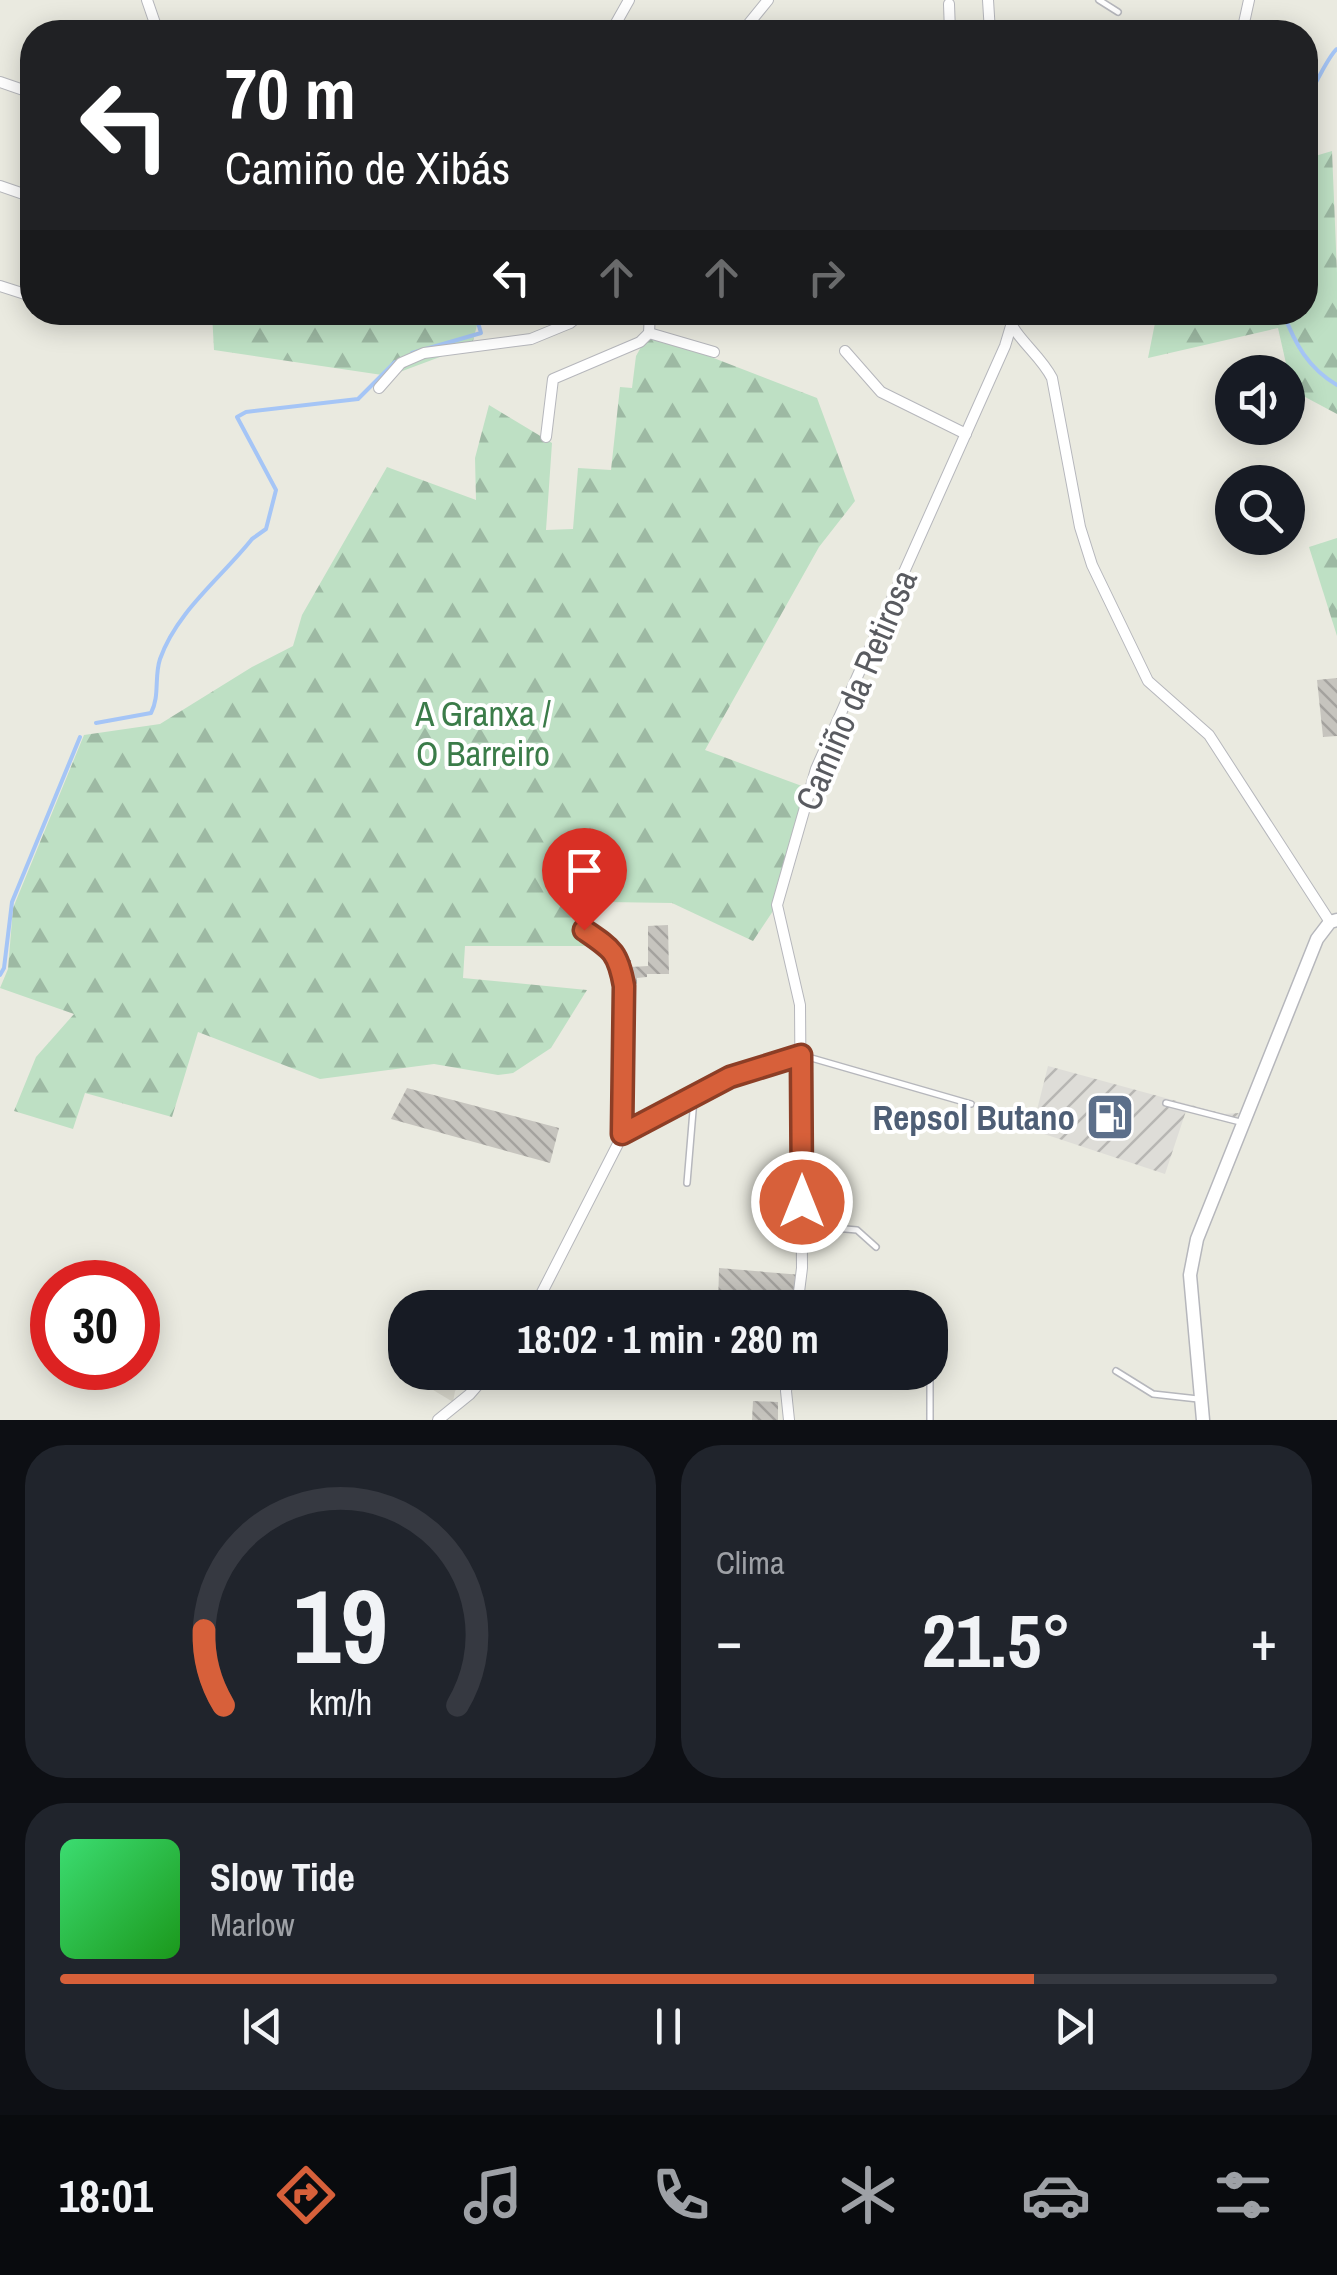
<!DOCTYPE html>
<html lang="es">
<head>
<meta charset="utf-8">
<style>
	body { margin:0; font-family:"Archivo Narrow",sans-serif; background:#20242c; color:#f1f3f6; height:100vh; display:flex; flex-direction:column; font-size:38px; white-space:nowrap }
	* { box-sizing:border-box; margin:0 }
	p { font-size:32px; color:#9ea1a6 }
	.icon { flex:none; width:55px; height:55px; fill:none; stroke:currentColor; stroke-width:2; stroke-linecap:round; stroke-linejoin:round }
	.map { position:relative; height:1420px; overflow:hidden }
	.side { display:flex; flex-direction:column; gap:25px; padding:25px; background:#0d0f14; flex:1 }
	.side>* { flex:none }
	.banner { position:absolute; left:20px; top:20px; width:1298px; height:305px; border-radius:40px; box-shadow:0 5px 25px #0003; background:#202124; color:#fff; overflow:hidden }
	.buttons { position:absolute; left:1215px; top:355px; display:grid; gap:20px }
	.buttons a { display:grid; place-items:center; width:90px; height:90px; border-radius:50%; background:#171b24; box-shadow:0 5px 25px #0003; font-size:50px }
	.speed { position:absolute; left:30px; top:1260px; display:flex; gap:20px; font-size:50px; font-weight:700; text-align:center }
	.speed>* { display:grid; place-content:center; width:130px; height:130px; border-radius:50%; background:#171b24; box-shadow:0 5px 25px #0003; line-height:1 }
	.speed .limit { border:15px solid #d22; background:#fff; color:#111 }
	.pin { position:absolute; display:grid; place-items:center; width:85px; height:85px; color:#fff; margin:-102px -42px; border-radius:50% 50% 50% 0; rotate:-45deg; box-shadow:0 0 10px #0007 }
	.pin .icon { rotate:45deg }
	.me { position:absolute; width:110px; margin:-55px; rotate:0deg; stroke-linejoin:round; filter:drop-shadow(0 0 8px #0008) }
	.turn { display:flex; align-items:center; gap:35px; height:210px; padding:0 40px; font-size:45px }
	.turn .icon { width:130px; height:130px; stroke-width:2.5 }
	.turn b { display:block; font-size:70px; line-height:85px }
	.lanes { display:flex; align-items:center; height:95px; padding:0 40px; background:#0003; justify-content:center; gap:50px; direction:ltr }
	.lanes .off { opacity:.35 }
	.big { font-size:75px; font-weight:700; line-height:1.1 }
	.side .widget { flex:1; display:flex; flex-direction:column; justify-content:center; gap:15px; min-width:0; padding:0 35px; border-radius:40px; background:#20242c }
	.side .dial { align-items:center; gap:0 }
	.dial svg { height:260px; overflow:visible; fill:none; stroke:#363941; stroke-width:7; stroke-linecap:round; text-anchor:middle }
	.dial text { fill:#f1f3f6; stroke:none }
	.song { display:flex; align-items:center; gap:30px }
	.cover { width:120px; height:120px; border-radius:15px; background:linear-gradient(135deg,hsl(140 70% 55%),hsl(120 70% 35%)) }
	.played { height:10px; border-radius:5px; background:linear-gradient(90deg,#d7603a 80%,#363941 80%) }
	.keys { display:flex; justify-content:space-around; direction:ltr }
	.heat { display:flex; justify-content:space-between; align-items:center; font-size:55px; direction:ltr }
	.side .tiles { flex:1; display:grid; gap:25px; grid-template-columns:1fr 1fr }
	.widget:last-child { grid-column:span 2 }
	.trip { position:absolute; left:388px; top:1290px; width:560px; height:100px; border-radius:40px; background:#171b24; box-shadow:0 5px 25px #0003; font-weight:700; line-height:100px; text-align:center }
	.dock { display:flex; height:160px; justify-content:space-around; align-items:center; background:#090b0e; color:#9ea1a6 }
	.dock .icon { width:70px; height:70px }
	.dock .on { color:#d7603a }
	.dock b { font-size:45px; color:#f1f3f6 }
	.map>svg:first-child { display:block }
	.industrial { fill:url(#industrial-furrows) }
	.education { fill:#dad9ce }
	.forest { fill:url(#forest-firs) }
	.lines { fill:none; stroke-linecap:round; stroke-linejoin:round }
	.stream { stroke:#a5c5f6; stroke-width:4 }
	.building { fill:url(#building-back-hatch) }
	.service-casing { stroke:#b6b7bc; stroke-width:8 }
	.minor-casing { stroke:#b6b7bc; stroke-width:12 }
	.tertiary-casing { stroke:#b6b7bc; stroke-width:15 }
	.service { stroke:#fff; stroke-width:5 }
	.minor { stroke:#fff; stroke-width:10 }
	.tertiary { stroke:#fff; stroke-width:12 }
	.route-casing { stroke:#8c3e26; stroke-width:25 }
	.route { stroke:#d7603a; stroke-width:18 }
	.labels { text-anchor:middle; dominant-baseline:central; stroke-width:8; stroke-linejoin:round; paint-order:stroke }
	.street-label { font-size:35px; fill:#595b60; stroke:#fff }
	.park-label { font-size:35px; fill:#3b7c49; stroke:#fff }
	.service-label { font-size:35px; font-weight:bold; fill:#4e5e75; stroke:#fff; text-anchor:end }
</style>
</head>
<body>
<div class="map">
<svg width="1337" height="1420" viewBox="0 0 1337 1420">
	<defs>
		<pattern id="industrial-furrows" width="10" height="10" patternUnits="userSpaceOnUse" patternTransform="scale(2.5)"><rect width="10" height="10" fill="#deddd8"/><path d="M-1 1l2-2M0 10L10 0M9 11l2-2" fill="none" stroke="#b7b6b3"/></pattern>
		<pattern id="forest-firs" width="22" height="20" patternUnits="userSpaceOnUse" patternTransform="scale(2.5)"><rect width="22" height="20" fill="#bee0c4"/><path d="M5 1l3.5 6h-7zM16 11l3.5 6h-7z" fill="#9db9a3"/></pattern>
		<pattern id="building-back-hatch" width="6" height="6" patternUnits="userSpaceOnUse" patternTransform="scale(2.5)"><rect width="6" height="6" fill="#c6c4be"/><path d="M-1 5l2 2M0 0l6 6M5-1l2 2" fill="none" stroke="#a4a29e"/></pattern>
	</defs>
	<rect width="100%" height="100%" fill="#eaeae0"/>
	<path class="industrial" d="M1048 1066 1224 1114 1239 1113 1234 1124 1186 1111 1165 1174 1032 1130Z"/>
	<path class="education" d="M405 1373H478L471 1374 455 1391 453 1402Z"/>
	<g class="forest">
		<path d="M1332 151 1337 273V414L1292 390 1278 328 1148 358 1157 313 1305 312V159Z"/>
		<path d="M212 313H480L472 345 389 376 214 350Z"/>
		<path d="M649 333 817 398 855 501 819 547 705 750 810 789 777 905 753 941 672 903 607 902 584 930 594 946H465L463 978 587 990 551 1048 513 1073 498 1075 434 1064 320 1079 198 1032 172 1117 85 1093 73 1129 14 1111 36 1057 74 1014 0 988 8 969 13 908 84 735 160 724 252 667 293 646 302 615 387 467 476 500 475 458 489 405 552 443 546 530 573 529 578 468 611 470 620 387 632 388 636 356Z"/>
		<path d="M1337 538V636L1309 547Z"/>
	</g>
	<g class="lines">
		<g class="stream">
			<path d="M1305 126C1307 117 1305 108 1308 100 1310 92 1331 53 1337 49"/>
			<path d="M1283 312C1295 344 1308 368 1337 385"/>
			<path d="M412 353 481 333 475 312"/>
			<path d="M96 723 151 713C160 696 154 677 160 659 177 611 221 578 252 539L266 529 276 490 237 417 246 412 358 399 395 362"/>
			<path d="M0 975 4 968 12 902 80 737"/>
		</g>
	</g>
	<g class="building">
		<path d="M1337 678V736L1323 737 1317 680Z"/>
		<path d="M668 925 669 974H647V977L637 978V984H626L625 960H631V967L648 966V926Z"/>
		<path d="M407 1088 559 1128 550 1163 391 1119Z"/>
		<path d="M719 1268 802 1275 797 1308H718Z"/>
		<path d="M753 1401 778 1402V1420H752Z"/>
	</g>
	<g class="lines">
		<g class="service-casing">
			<g id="service">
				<path d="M1099 0 1118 12"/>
				<path d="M801 1055 971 1104"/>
				<path d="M1166 1103 1240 1122"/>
				<path d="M687 1183 694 1099"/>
				<path d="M802 1232 834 1228 857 1230 876 1247"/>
				<path d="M1116 1371 1153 1394 1198 1399"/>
				<path d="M930 1376V1420"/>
			</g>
		</g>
		<g class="minor-casing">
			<g id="minor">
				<path d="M147 0 158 32"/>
				<path d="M988 0 990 32"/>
				<path d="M949 4 950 32"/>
				<path d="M611 32 629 0"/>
				<path d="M742 32 768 0"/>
				<path d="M1242 32 1249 0"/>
				<path d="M0 82 32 93"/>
				<path d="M0 186 32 197"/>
				<path d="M0 286 25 294 32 282"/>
				<path d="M732 312 742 316"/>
				<path d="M1006 312C1014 338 1040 354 1052 378L1080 527 1092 565 1148 681 1209 735 1330 922"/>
				<path d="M649 333 714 352"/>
				<path d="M845 351 881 392 966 434"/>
				<path d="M379 388 401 363 424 353 531 339 570 323 584 312"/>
				<path d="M546 437 553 379 640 342 649 333 650 312"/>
				<path d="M584 930C611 949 618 952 624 986L623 1134"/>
				<path d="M534 1308 623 1134 729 1077 801 1055"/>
				<path d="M797 1308 802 1268 800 1005 777 905 816 769 1005 346 1011 326"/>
				<path d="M789 1372 786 1391 789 1420"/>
				<path d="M438 1420 470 1394 489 1372"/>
			</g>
		</g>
		<g class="tertiary-casing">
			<path id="tertiary" d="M1203 1420 1190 1275 1197 1239 1317 939 1330 922 1337 920"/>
		</g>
		<use href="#service" class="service"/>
		<use href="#minor" class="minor"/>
		<use href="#tertiary" class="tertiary"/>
	</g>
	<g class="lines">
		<g class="route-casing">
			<path id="route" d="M584 930C612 949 618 952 624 986L622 1134 730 1077 801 1055 802 1202"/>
		</g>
		<use href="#route" class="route"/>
	</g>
	<defs>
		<g id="fuel-square" transform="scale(2.5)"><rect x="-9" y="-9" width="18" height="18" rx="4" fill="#5c6f8a" stroke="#fff"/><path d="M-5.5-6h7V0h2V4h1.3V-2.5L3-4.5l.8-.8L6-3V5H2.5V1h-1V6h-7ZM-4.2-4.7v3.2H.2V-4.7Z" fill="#fff"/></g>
	</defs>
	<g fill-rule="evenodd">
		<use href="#fuel-square" x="1110" y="1117"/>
	</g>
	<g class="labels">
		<g class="street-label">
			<text transform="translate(856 690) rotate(-67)">Camiño da Retirosa</text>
		</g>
		<g class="park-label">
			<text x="483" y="713">A Granxa /<tspan x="483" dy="40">O Barreiro</tspan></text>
		</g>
		<g class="service-label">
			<text x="1075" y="1117">Repsol Butano</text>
		</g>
	</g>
</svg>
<div class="buttons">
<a><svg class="icon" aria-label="sound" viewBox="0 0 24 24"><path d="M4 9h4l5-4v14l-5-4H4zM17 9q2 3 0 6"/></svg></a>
<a><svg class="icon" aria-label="search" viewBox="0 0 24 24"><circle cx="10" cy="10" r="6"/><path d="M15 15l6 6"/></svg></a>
</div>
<div class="speed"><div class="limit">30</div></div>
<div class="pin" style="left:584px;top:930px;background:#d93025"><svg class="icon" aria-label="arrive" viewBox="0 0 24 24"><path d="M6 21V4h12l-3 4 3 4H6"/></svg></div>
<svg class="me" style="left:802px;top:1202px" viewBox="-20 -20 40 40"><circle r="17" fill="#d7603a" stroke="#fff" stroke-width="3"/><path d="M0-11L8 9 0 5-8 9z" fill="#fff"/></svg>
<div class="trip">18:02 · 1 min · 280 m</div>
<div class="banner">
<div class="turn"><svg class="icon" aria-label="left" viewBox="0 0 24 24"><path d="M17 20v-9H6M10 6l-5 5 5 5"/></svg><div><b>70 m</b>Camiño de Xibás</div></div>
<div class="lanes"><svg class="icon" aria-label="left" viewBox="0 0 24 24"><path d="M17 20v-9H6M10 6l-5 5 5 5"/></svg><svg class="icon off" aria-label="ahead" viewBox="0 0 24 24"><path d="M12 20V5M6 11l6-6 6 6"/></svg><svg class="icon off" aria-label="ahead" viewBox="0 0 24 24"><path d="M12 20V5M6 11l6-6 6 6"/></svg><svg class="icon off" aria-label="right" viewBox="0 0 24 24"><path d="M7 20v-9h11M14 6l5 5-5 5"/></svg></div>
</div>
</div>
<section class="side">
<div class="tiles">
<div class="widget dial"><svg viewBox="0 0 100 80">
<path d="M14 69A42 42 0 1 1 86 69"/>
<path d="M14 69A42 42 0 0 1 8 46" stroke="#d7603a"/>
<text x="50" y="56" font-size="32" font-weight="700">19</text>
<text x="50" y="72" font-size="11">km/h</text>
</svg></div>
<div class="widget"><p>Clima</p>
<div class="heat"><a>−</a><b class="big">21.5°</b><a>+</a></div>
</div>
<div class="widget">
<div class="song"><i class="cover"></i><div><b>Slow Tide</b><p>Marlow</p></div></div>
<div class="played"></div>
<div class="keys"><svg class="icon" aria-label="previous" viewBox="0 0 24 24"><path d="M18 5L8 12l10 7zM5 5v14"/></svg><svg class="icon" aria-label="pause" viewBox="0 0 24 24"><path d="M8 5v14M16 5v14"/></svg><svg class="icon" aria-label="next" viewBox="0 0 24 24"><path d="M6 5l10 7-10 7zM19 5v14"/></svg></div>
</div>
</div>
</section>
<nav class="dock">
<b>18:01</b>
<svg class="icon on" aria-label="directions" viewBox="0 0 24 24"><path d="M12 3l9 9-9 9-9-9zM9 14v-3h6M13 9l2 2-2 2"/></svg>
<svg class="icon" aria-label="music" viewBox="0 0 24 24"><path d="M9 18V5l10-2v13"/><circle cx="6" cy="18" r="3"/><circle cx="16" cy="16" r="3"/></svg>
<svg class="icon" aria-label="phone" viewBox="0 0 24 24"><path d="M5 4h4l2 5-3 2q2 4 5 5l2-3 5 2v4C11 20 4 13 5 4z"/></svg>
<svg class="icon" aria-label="climate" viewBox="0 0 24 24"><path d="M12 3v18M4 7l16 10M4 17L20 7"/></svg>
<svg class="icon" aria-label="car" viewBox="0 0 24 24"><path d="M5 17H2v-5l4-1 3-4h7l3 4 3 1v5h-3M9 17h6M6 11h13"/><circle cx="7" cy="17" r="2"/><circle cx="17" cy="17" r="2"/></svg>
<svg class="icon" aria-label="filters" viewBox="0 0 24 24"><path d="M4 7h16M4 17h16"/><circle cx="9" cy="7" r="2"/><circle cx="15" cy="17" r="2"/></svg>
</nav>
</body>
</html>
